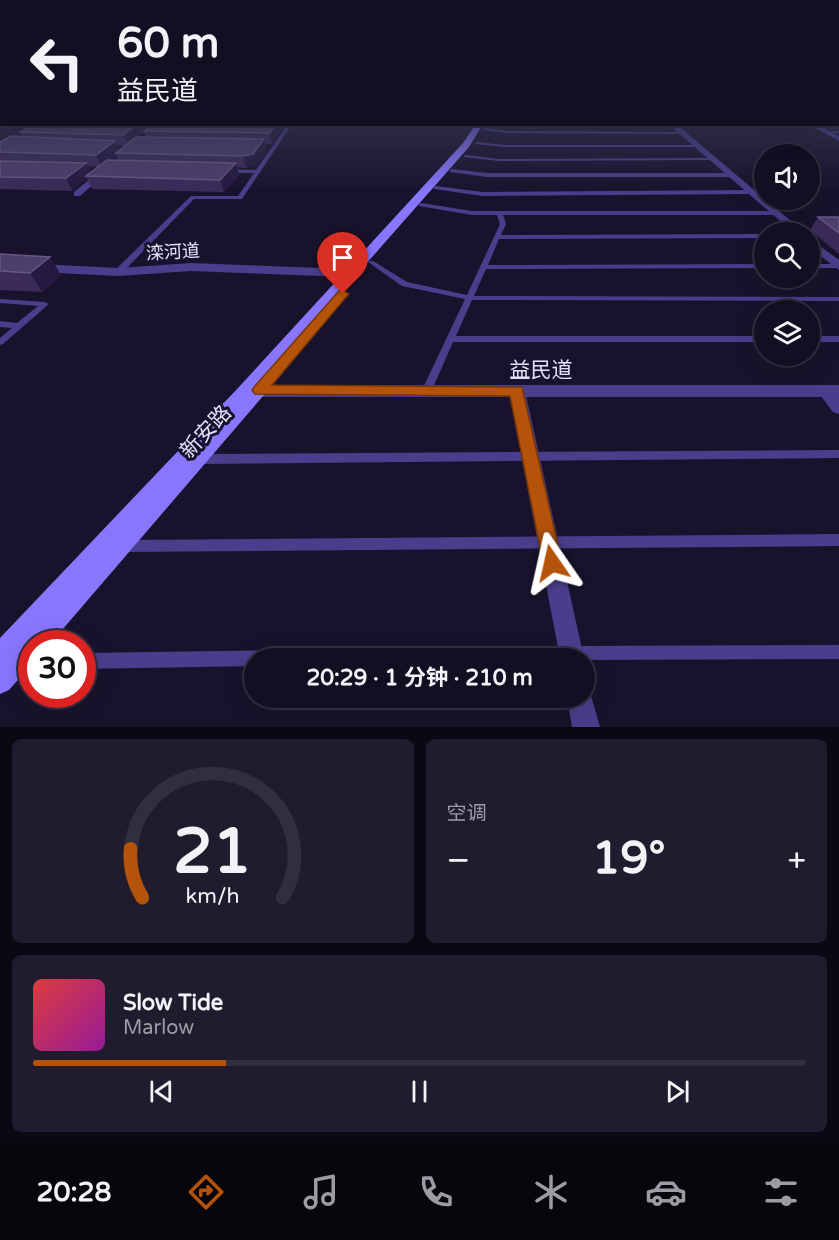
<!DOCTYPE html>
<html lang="zh">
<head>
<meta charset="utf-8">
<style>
	body { margin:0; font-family:"Varela Round","Noto Sans SC",sans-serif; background:#201c2e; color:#f1f3f6; height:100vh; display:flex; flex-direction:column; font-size:22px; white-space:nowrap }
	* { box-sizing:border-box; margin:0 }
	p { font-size:20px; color:#9d9ca5 }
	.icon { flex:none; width:33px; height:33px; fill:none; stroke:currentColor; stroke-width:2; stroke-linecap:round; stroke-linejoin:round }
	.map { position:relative; height:727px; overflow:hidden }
	.drawer { display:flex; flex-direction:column; gap:12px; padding:12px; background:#0a0812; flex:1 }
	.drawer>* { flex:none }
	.guide { position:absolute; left:0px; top:0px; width:840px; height:126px; box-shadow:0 6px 24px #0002,0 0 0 2px #322e3f; background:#130e21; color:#f1f3f6; overflow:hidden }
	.buttons { position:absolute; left:754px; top:144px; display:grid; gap:12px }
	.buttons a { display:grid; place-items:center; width:66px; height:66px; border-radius:50%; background:#130e21; box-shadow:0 6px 24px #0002,0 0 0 2px #322e3f; font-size:30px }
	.speed { position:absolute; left:18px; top:630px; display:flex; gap:12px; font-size:30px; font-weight:700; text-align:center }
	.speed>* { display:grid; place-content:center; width:78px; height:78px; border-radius:50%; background:#130e21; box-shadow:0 6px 24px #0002,0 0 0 2px #322e3f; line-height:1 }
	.speed .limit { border:9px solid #d22; background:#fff; color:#111 }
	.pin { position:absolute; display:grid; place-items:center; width:51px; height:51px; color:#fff; margin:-62px -26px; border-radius:50% 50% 50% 0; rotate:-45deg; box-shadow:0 0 6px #0007 }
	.pin .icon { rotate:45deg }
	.me { position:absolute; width:66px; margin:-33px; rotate:349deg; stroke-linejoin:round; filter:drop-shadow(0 0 4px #0008) }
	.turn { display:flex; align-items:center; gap:21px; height:126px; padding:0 18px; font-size:27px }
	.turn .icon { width:78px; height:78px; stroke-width:2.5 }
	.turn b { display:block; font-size:42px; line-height:51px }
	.big { font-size:45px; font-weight:700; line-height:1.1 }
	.drawer .tile { flex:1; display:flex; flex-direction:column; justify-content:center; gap:9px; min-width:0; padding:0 21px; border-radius:9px; background:#201c2e }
	.drawer .dial { align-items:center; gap:0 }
	.dial svg { height:156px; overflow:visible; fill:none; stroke:#322e3f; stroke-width:7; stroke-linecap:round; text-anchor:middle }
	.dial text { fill:#f1f3f6; stroke:none }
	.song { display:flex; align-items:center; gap:18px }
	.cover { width:72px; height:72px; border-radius:9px; background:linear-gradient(135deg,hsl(0 70% 55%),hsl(300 70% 35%)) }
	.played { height:6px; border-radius:3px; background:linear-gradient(90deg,#b45309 25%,#322e3f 25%) }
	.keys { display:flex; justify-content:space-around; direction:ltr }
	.heat { display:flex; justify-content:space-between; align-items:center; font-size:33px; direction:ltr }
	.drawer .tiles { flex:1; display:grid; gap:12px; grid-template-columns:1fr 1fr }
	.tile:last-child { grid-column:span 2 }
	.trip { position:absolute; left:244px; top:648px; width:351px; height:60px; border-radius:30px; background:#130e21; box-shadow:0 6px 24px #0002,0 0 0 2px #322e3f; font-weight:700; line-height:60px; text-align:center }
	.dock { display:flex; height:96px; justify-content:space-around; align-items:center; background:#08060d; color:#9d9ca5 }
	.dock .icon { width:42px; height:42px }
	.dock .on { color:#b45309 }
	.dock b { font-size:27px; color:#f1f3f6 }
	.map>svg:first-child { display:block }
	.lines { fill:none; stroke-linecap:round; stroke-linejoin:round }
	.service { fill:#493e8b; fill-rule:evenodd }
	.minor { fill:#493e8b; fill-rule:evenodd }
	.tertiary { fill:#493e8b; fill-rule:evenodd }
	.secondary { fill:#8876fd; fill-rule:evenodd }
	.wall { fill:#3a2b59; fill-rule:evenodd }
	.shaded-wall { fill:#251940 }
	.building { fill:#4c3f6b; stroke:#645882; stroke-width:1.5 }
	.route { fill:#b45309; stroke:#753606; stroke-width:1.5 }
	.labels { text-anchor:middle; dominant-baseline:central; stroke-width:6; stroke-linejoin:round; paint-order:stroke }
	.far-street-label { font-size:18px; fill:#e5deff; stroke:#19122c }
	.street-label { font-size:21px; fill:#e5deff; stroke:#19122c }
</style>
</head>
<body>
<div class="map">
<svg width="839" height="727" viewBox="0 0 839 727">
	<rect width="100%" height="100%" fill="#19122c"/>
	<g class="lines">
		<g class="service">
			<rect x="0" y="103" width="2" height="2"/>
			<path d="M288 124H292L242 199H194L121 274H115V270L191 196H238L254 173H226L223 171 226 169 256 170Z"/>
			<path d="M485 128 508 131 681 132 683 133 681 134 508 133 483 130Z"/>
			<path d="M825 131H839V133H823Z"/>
			<path d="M477 142 505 145H696L698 146 696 147H505L475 144Z"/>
			<path d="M466 155 499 159 712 158 714 159 712 160 499 161 464 157V156Z"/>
			<path d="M452 169 487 173H731L734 175 731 177H487L450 172V170Z"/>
			<path d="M436 186 483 192 751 190 754 192 751 194 483 196 434 189V187Z"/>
			<path d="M421 203 472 211H776L779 213 776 215H503L506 224 501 235 765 234V238L499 239 488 265 765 264V268L486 269 474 296 839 297V301L472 300 456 336H765V342H453L432 390 430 392H424L422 390 465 299 402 286 368 262 369 261H373L407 282 467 295 500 224 497 215H472L419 206V204Z"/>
			<path d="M810 264H838L839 268H810Z"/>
			<path d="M0 299 45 302 49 304 3 344 0 345V338L12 328 0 327V321L17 323 38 306 0 303Z"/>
			<rect x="810" y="336" width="29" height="6"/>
			<path d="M839 450V458L198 464 194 462 193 459 194 456 198 454Z"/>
			<path d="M839 534V546L124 552 120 550 118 546 120 542 124 540Z"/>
			<path d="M839 645V659L585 660V658H255V666L82 669V653L571 646Z"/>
		</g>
		<g class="minor">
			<path d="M808 124H817L839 136V141Z"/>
			<path d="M102 169 109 171 80 196H74V192Z"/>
			<path d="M517 385 523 387 525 391 584 658H560L509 391 511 387Z"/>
			<path d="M825 385 831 387 839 397V414L833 412 817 391 819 387Z"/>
			<path d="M585 687 589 689 600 727H572L567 698H585Z"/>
		</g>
		<g class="tertiary">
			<path d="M668 124H676L804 232H793Z"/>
			<path d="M810 239 839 260V270L810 248Z"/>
			<path d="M0 262 118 268 191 263 349 269 355 273 349 277 191 271 118 276 0 270Z"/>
			<path d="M248 385H839V397H248L242 395 240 391 242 387Z"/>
		</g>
		<g class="secondary">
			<rect x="838" y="104" width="1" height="4"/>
			<path d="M476 124H483L469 147 277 365 285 370 282 374 50 644H32V664L9 690 0 694V638L238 388 463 143Z"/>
		</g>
	</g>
	<g class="wall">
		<path d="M838 114 839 129H830L823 125 838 124Z"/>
		<path d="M143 124 145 130 152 124H280L281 130 272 144H265L267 150 255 165 246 168 237 167 239 175 224 192 92 189 87 178 72 191 0 189V142L23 137 20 132ZM144 132 146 137H138ZM117 145 126 146 119 150ZM116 155 119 161 109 160ZM88 166 99 167 91 173Z"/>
		<path d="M504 124H540V129L505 128Z"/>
		<path d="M818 217H839V254L810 230Z"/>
		<path d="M0 254 61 275 42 292 0 290Z"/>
	</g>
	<g class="shaded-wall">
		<path d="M137 124H143L146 131H144V132L128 146 123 135Z"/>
		<path d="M275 124H280L281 130 272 144 270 133Z"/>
		<path d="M264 139 267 150 255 165 246 168 243 156Z"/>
		<path d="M115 141 120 152 116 153V155L102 167 96 155Z"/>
		<path d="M86 163 92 175 86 176 87 178 72 191 66 178Z"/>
		<path d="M236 163 239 175 224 192 220 180Z"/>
		<path d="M50 257 61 275 42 292 30 273Z"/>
	</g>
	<g class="building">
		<path d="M35 124H137L123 135 20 132Z"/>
		<path d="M152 124H275L270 133 144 131Z"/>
		<path d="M11 136 115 141 96 155 0 152V142Z"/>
		<path d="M136 137 264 139 253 154 243 156 116 153Z"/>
		<path d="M107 160 236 163 220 180 86 176Z"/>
		<path d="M0 161 86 163 66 178 0 177Z"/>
		<path d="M818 217H839V233Z"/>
		<path d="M0 254 50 257 30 273 0 271Z"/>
	</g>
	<linearGradient id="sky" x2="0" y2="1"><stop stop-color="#0e0a18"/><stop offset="0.47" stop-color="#383956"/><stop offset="1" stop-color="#383956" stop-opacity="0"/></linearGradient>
	<rect width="839" height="192" fill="url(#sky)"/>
	<path class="route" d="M343 290 349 294 347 296 272 385 522 387 562 563 559 570 552 573 545 570 543 563 510 396 255 394 252 390 255 386 339 291Z"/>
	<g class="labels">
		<g class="far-street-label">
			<text transform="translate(173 252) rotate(-3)">滦河道</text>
		</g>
		<g class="street-label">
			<text x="541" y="370">益民道</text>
			<text transform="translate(206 432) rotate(-47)">新安路</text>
		</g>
	</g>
</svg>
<div class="buttons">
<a><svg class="icon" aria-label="sound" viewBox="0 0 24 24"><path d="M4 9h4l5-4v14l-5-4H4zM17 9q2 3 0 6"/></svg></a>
<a><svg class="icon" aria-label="search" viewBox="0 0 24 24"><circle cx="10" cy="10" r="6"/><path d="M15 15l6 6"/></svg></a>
<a><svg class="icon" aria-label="layers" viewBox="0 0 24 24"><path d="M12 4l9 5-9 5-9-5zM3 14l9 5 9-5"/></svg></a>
</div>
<div class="speed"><div class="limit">30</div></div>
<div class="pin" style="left:343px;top:294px;background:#d93025"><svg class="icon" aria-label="arrive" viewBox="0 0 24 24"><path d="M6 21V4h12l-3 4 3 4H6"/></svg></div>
<svg class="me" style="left:552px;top:563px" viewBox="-20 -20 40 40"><path d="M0-17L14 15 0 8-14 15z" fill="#b45309" stroke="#fff" stroke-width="4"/></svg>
<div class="trip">20:29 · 1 分钟 · 210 m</div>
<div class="guide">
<div class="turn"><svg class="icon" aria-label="left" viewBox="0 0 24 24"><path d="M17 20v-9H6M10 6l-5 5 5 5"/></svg><div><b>60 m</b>益民道</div></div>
</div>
</div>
<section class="drawer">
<div class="tiles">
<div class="tile dial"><svg viewBox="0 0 100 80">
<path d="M14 69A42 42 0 1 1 86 69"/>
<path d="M14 69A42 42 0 0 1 8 44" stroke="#b45309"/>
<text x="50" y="56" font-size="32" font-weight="700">21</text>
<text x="50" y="72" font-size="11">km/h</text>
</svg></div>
<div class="tile"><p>空调</p>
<div class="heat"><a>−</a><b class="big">19°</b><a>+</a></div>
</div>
<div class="tile">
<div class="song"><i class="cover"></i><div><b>Slow Tide</b><p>Marlow</p></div></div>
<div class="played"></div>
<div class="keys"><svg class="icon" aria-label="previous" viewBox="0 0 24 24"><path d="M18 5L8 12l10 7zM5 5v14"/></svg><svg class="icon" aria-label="pause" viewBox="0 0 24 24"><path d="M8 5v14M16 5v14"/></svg><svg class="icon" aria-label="next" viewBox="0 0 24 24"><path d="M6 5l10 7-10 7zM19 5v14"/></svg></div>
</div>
</div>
</section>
<nav class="dock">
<b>20:28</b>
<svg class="icon on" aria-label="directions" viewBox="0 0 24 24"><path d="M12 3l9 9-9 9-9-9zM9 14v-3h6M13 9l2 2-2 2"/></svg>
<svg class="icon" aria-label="music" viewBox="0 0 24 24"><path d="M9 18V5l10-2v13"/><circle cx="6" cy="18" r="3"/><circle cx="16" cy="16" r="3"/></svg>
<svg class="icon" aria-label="phone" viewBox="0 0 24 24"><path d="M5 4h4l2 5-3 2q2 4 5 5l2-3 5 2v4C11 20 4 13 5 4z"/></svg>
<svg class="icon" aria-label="climate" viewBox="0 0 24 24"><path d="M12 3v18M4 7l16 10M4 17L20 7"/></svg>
<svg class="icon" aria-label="car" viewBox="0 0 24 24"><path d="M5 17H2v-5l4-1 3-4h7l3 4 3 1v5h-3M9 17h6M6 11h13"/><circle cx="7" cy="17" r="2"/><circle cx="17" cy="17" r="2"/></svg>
<svg class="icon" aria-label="filters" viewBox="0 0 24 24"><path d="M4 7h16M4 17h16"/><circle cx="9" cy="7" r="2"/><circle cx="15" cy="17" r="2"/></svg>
</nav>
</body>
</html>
